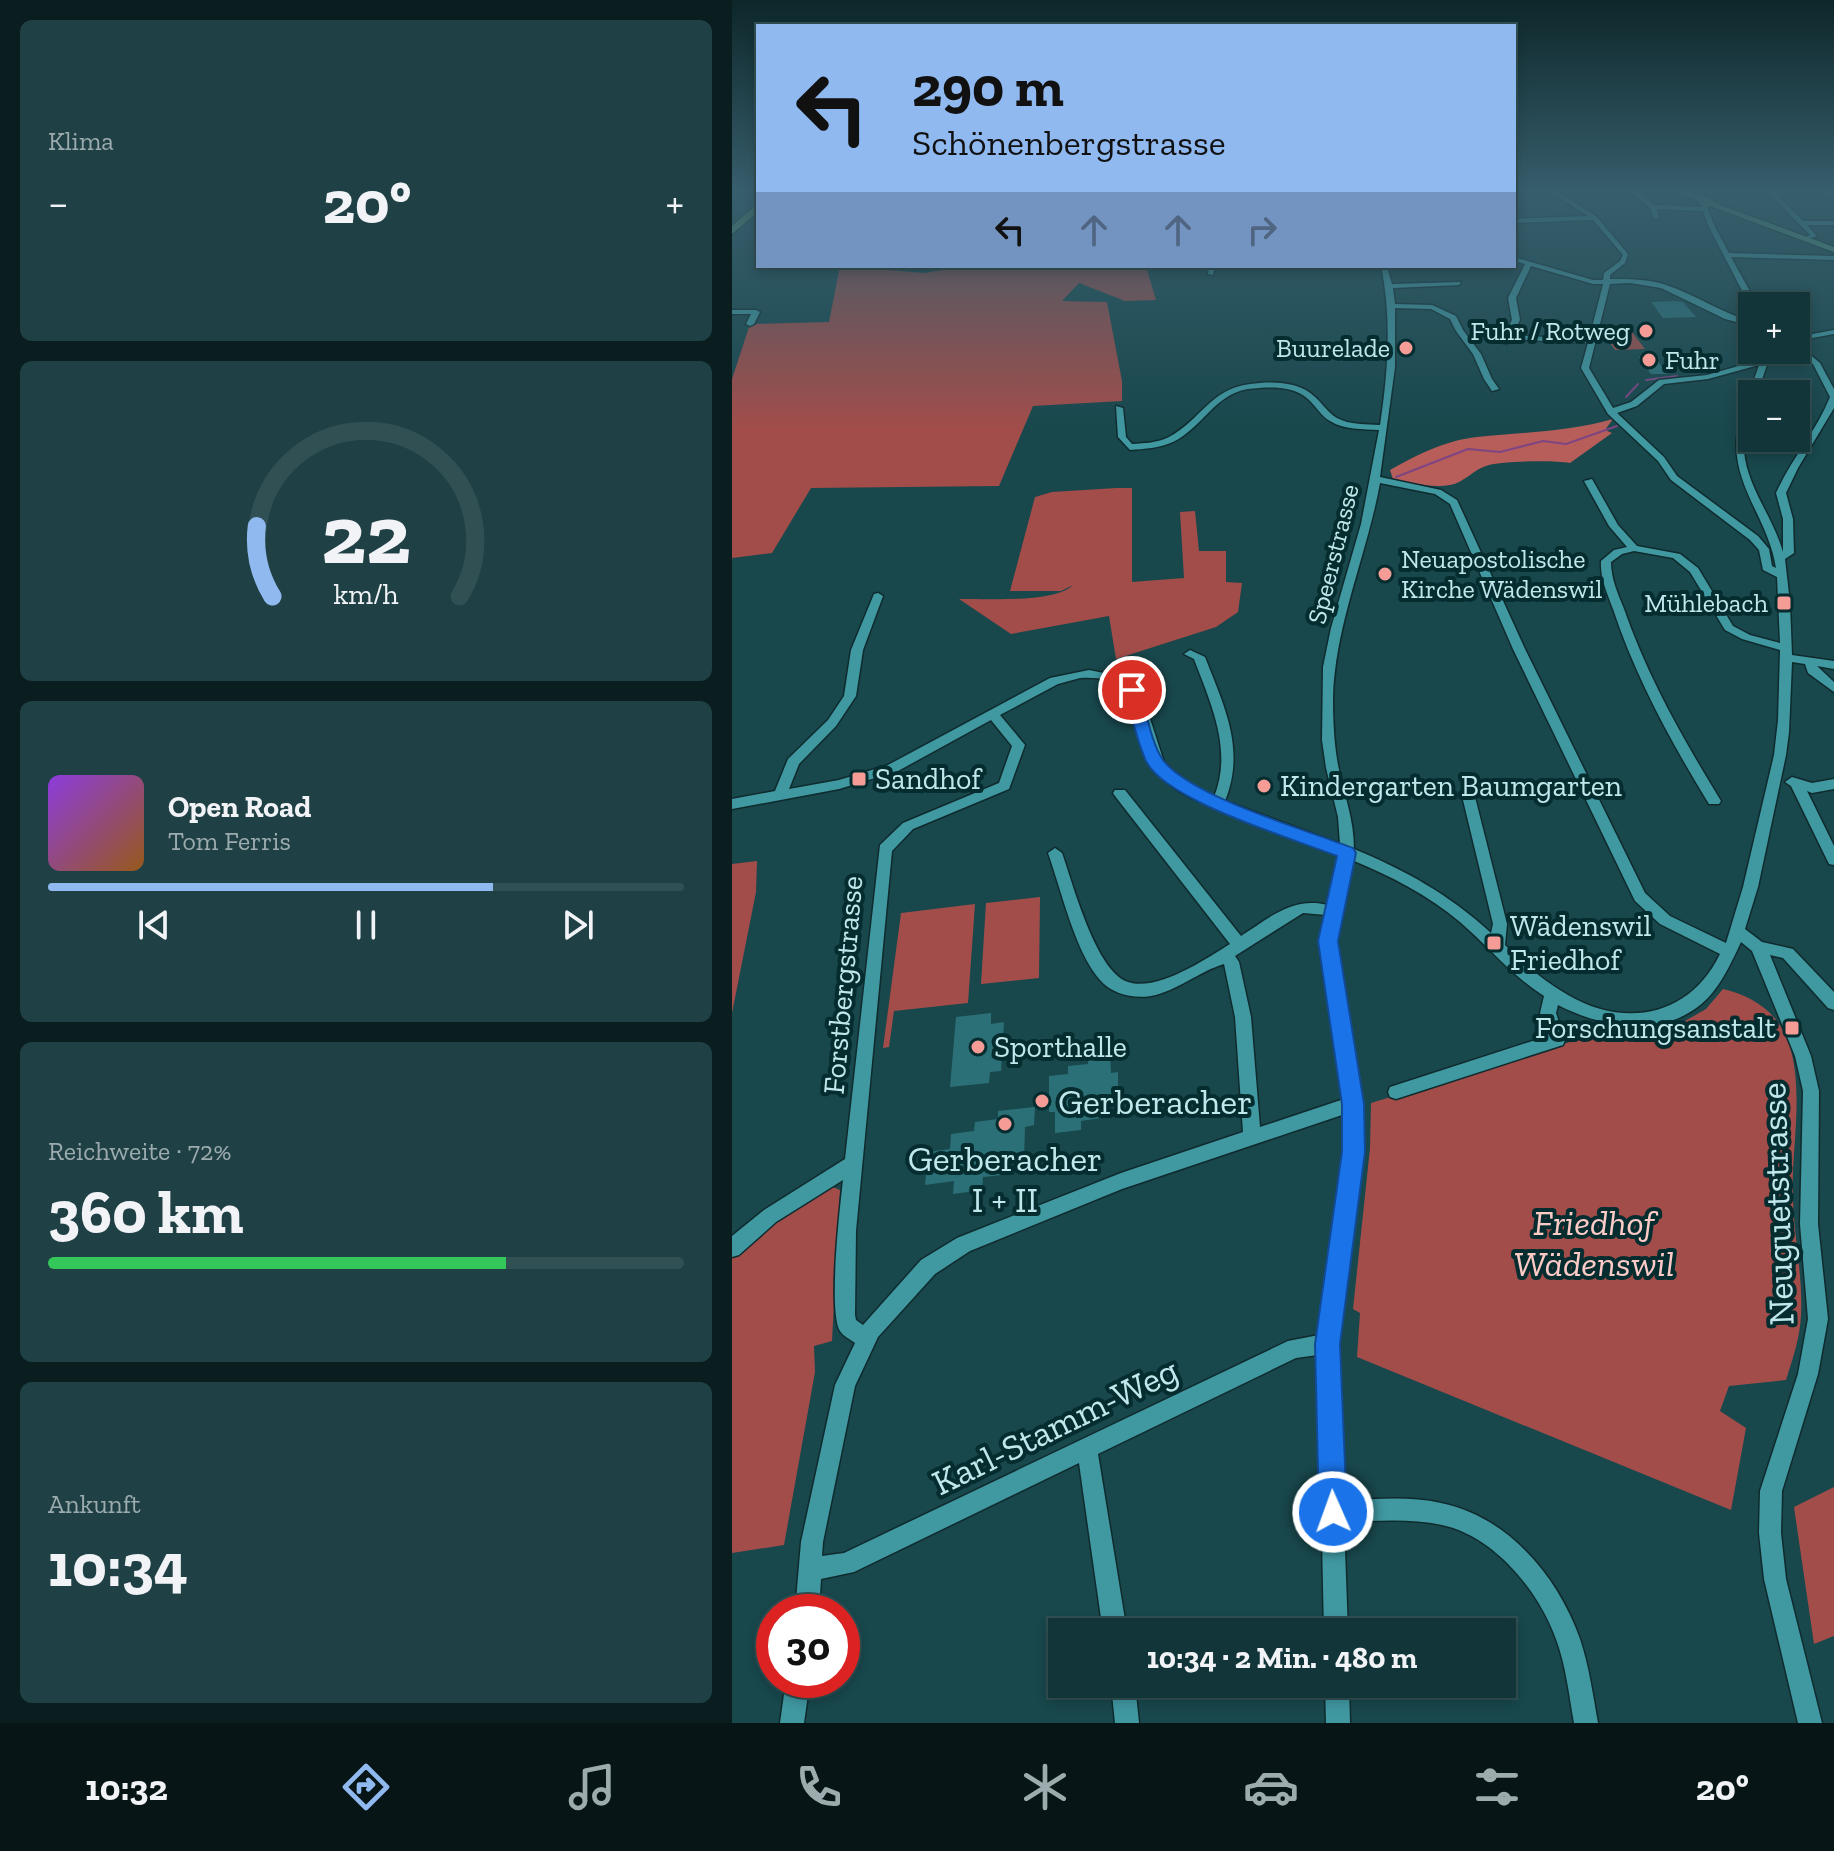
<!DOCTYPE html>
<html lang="de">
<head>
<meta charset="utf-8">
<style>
	body { margin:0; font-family:"Zilla Slab",serif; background:#1f4044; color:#f1f3f6; height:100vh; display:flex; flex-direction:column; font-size:30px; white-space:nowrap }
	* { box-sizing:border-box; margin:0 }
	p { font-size:26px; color:#9cabae }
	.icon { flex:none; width:44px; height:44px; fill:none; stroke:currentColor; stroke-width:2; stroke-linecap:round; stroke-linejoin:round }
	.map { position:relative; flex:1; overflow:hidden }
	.panel { display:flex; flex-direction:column; gap:20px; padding:20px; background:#0a1d1f; width:732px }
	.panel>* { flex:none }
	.guide { position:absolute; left:24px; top:24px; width:760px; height:244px; border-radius:0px; box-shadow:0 4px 12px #0003,0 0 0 2px #315053; background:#90b9f0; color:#111; overflow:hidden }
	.buttons { position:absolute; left:1006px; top:292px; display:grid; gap:16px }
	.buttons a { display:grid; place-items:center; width:72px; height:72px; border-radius:0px; background:#123539; box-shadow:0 4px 12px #0003,0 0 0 2px #315053; font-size:40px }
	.speed { position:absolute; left:24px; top:1594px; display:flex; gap:16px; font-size:40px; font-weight:700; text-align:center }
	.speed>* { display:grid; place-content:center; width:104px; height:104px; border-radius:50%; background:#123539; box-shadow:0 4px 12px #0003,0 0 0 2px #315053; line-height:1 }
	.speed .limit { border:12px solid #d22; background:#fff; color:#111 }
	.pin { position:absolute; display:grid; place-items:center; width:68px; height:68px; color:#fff; margin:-34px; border:4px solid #fff; border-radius:50%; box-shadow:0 2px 8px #0007 }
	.me { position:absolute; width:88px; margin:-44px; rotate:358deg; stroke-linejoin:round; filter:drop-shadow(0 0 6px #0008) }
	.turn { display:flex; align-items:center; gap:28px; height:168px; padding:0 24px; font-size:36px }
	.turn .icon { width:104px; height:104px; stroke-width:2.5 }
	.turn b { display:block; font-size:56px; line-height:68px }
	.lanes { display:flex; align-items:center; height:76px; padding:0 24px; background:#0003; justify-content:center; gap:40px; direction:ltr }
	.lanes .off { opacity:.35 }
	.big { font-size:60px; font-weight:700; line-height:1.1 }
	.panel .widget { flex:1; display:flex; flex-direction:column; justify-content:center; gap:12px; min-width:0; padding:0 28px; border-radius:12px; background:#1f4044 }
	.panel .dial { align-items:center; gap:0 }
	.dial svg { height:208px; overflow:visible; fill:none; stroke:#315053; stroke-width:7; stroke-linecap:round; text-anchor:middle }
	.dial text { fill:#f1f3f6; stroke:none }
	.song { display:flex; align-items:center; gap:24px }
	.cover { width:96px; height:96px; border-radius:12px; background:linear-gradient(135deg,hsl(270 70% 55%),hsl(30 70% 35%)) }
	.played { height:8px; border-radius:4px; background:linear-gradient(90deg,#90b9f0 70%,#315053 70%) }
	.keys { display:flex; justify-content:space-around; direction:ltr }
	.heat { display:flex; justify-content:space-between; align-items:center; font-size:44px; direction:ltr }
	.charge { height:12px; border-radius:6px; background:linear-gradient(90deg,#34c759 72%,#315053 0) }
	.trip { position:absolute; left:316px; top:1618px; width:468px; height:80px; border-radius:0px; background:#123539; box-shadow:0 4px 12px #0003,0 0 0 2px #315053; font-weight:700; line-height:80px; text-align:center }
	.dock { display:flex; height:128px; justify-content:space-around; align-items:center; background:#071517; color:#9cabae }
	.dock .icon { width:56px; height:56px }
	.dock .on { color:#90b9f0 }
	.dock b { font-size:36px; color:#f1f3f6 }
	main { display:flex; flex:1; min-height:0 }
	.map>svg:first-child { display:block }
	.green { fill:#a34d4a }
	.forest { fill:#b75e5a }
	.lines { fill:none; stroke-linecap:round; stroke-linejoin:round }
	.stream { stroke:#7e4583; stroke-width:2 }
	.building { fill:#2b7077 }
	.minor-casing { stroke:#0f2b2e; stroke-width:3 }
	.major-casing { stroke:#0f2b2e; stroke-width:3 }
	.highway-casing { stroke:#0f2b2e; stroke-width:3 }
	.minor { fill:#4098a1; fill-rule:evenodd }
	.major { fill:#59a480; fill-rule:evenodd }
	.highway { fill:#6aac6a; fill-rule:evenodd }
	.route { fill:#1a73e8; stroke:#114b97; stroke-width:2 }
	.poi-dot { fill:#f59c96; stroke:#052c2f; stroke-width:3 }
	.labels { text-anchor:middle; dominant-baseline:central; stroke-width:8; stroke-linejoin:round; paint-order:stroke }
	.far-poi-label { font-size:26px; fill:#c0e8ec; stroke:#052c2f; text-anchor:end }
	.far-street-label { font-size:26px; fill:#c0e8ec; stroke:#052c2f }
	.poi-label { font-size:30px; fill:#c0e8ec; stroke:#052c2f; text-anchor:start }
	.street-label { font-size:30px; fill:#c0e8ec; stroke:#052c2f }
	.near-poi-label { font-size:36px; fill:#c0e8ec; stroke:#052c2f; text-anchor:start }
	.near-street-label { font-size:36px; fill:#c0e8ec; stroke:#052c2f }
	.near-park-label { font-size:36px; font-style:italic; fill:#fecbc7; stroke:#052c2f }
</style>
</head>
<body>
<main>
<section class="panel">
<div class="widget"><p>Klima</p>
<div class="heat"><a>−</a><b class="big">20°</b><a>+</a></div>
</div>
<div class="widget dial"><svg viewBox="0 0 100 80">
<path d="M14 69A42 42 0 1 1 86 69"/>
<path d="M14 69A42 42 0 0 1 8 42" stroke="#90b9f0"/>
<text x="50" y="56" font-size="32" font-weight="700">22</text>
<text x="50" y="72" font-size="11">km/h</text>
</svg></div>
<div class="widget">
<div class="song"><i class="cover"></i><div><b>Open Road</b><p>Tom Ferris</p></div></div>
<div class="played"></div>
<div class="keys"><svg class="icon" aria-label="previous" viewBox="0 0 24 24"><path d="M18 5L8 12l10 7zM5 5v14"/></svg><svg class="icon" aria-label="pause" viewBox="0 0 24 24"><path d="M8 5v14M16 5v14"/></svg><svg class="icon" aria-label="next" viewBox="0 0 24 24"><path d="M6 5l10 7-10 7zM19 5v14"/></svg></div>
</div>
<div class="widget"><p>Reichweite · 72%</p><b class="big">360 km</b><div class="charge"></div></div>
<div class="widget"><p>Ankunft</p><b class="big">10:34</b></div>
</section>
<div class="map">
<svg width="1102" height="1723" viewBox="0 0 1102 1723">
	<rect width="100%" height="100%" fill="#18474c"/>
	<g class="green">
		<path d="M108 266 192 273 236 266H414L424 300 393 301 347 283 330 301 375 302 390 381V401L301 406 267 486 79 488 40 553 0 558V379L18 324 97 322Z"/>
		<path d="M897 328 913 349 883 350 868 329Z"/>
		<path d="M384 488H400V582L452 578 448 512 463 511 467 551H494V582L510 583 506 612 484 627 384 659 377 616 279 634 227 599C255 598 321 604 341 585L329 591H278L303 497 320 492Z"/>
		<path d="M25 861 24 892 0 1013V864Z"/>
		<path d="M308 897 307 978 249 984 254 903Z"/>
		<path d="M243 904 236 1003 162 1011 157 1047 151 1048 169 913Z"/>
		<path d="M991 989C1011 993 1036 1006 1047 1024 1078 1071 1058 1146 1061 1199 1062 1237 1071 1277 1069 1315 1068 1338 1061 1358 1054 1380L997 1386 988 1411 1014 1428 999 1510 625 1357 628 1313 621 1309 638 1148 639 1103 877 1030 928 1029 946 1025 974 1009Z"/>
		<path d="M96 1185 108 1190 100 1341 82 1346 83 1372 52 1545 0 1553V1258L37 1224Z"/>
		<path d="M1102 1487V1636L1082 1644 1062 1507Z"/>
	</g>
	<path class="forest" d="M881 419 873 430 880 433 838 463C822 460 773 461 757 465 743 468 732 483 718 485 699 488 679 483 661 479L658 470C684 455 715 440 745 437 792 432 835 432 881 419Z"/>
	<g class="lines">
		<g class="stream">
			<path d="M914 380 945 376"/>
			<path d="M894 397 906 384"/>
			<path d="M664 477 736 449 768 452 811 441 834 444 885 426"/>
		</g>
	</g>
	<g class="building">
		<path d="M942 301 951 302 964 317 931 318 919 302Z"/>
		<path d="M907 357H923L935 374H919Z"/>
		<path d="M259 1013V1024L272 1022 269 1071 258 1072 257 1083 218 1087 224 1017Z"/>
		<path d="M378 1053 379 1073 386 1072V1106L369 1108V1118L349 1121V1130L323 1133V1112H317V1076L336 1074V1066L356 1064V1055Z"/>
		<path d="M303 1107 302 1125 293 1127 292 1161 270 1164V1175L251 1177 250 1190 221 1194 222 1181 193 1185 196 1152 218 1149 219 1134 242 1131 243 1122 266 1119V1111Z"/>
	</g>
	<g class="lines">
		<g class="minor-casing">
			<g id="minor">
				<path d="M817 191H825L865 217 896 254 893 263 878 275V279C896 279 917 279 934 285 964 295 990 313 1020 322V326L993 319 929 288 898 283 878 284 857 368 881 408 899 402 927 380 975 375 1031 359 1039 350H1047L1035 365 1025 394H1020C1020 413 1010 431 1012 451 1015 487 1041 517 1051 552V519L1044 493C1059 459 1084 432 1098 397L1081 364 1064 349V343L1088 363 1102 389V408L1066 468 1054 493 1061 519 1062 553 1053 559 1058 603 1060 655 1102 661V669L1085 666 1102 682V692L1076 673 1073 664 1060 662 1057 732 1054 755 1026 887 1013 929 1030 942 1061 949 1102 992V1010L1096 1008 1051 958 1038 955 1079 1056 1087 1091 1086 1224 1096 1319 1086 1374 1050 1491 1049 1533 1054 1579 1090 1723H1066L1032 1579 1027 1533 1028 1491 1066 1374 1076 1319 1068 1224 1071 1091 1063 1056 1020 951 1009 942C1001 959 993 977 981 992 942 1040 874 1030 826 1005L824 1013 833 1040 831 1045 664 1099 658 1097 656 1092 658 1087 816 1036 808 1013 812 996C780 976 756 946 728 922 696 895 659 876 620 860L606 927 605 958 629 1104 631 1152 606 1344 611 1501C644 1499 677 1496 709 1503 777 1517 826 1577 848 1639 857 1666 861 1695 866 1723H842C837 1695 834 1666 824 1639 807 1591 762 1536 710 1525 678 1518 644 1521 612 1522L616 1632H592L586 1355 564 1358 366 1454 395 1632H371L347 1463 122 1572 89 1579 87 1612H63L69 1542 103 1385 123 1343C118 1339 111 1336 108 1331 96 1312 108 1206 111 1180L44 1222 7 1255 0 1257V1236L32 1210 113 1159 148 845 171 823 267 783 280 746 259 720 166 771 107 789 0 809V799L43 791 56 759 96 720 112 696 119 650 142 594 146 593 151 596 131 650 124 696 104 726 67 764 57 789 107 780 156 765 318 678 357 670 387 676 404 687 412 700 432 762 448 779 482 797C501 750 479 704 462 659L452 654 458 650 473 657C492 706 514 749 493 801L608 844 606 817 594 768 590 740 591 667 599 628 629 524 647 430C631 429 612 430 598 421 589 416 584 406 576 399 560 385 536 387 516 389 483 394 470 428 441 442 427 448 413 449 398 450L386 437 384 406 391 408 394 437 400 444C413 443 425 443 437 437 469 420 478 389 518 384 539 381 567 381 583 397 591 404 596 413 605 418 618 425 634 424 648 425 656 372 660 319 649 266H655L660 284 729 282 727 285 661 288 663 304 700 305 724 316 731 330 749 354 760 379 767 389 760 391 752 379 741 354 724 331 718 319 699 309 663 308V367L648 477 709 490 725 500 793 649 913 893 938 916 994 943 1011 887 1042 755 1046 720 1048 650 1010 639 993 630 958 572 941 558 902 551 890 554 879 562C879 579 886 594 892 609 916 678 951 739 989 801L987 804H977C939 742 904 678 881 609 875 593 868 578 869 561L882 550 895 547 877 526 852 481 860 479 886 525 905 546 948 554 966 568 1001 626 1018 635 1048 643 1045 577 1031 570 1027 550 1018 540 939 480 926 461 876 414 849 368 856 343 793 340 789 338 793 336 857 339 871 284H861L799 266 784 298 788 320 775 344 768 342 780 320 776 298 793 264 782 261V229L785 231V258L861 280H871L872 273 888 261 891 255 861 220 782 223V219L856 216ZM1027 365 1017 394 1018 396C1014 402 1011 410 1009 419 990 476 1036 514 1044 568L1040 566 1037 549 1026 536 945 476 932 457 885 413 905 406 932 384 976 379ZM648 483 703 494 718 504 781 649 903 901 928 924 988 954C958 1016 894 1029 836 995 813 982 792 964 773 945L775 924 743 797 738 795 731 800 761 924 759 933C718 895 673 870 622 849 622 819 612 794 606 765 602 743 601 721 601 698 603 624 635 555 648 483ZM348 678C421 673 394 737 428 775 447 797 477 805 503 815 538 828 573 841 607 855L596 905C561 896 537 918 509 936L393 790H383L381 793 383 796 498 944C474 959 425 992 396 982 364 972 341 884 330 853L323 848 316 853C329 889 343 952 368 980 380 994 401 999 419 996 445 991 468 971 492 964L503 1017 511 1132 389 1173 225 1238 189 1260 131 1325 124 1320 123 1315 124 1231 160 851 181 829 277 789 293 745 268 715 326 684ZM571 913 594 915 589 958 612 1099 528 1127 519 1017 507 962 503 956ZM613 1114V1152L587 1335 556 1341 112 1553 90 1556 91 1542 123 1386 146 1337 203 1274 238 1251 390 1189Z"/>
				<path d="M897 191H904L923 205 970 207V204H974L982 225 997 253 1102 256V260L999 257 1026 306 1019 308 976 225 971 211 925 209 927 218 922 219 918 208Z"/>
				<path d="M1035 191H1042L1071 221H1102V225H1075L1085 236 1073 240V238L1078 235Z"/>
				<path d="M1094 191H1100L1102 199Z"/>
				<path d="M477 266H483L481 275 476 274Z"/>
				<path d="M0 310H24L28 312 22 324 18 326 14 324 19 314H0Z"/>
				<path d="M1102 330V334L1064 341V337Z"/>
				<path d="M1060 777 1080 783 1102 779V789L1080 793 1075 791 1102 846V865L1097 864 1059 786 1053 782Z"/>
				<path d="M54 1680H78L72 1723H48Z"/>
				<path d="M379 1684H403L407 1723H383Z"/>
				<path d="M593 1684H617L618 1723H594Z"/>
			</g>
		</g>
		<g class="major-casing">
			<path id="major" d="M945 191C959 191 978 197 988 205L1102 247V252L981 207 967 204V201Z"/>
		</g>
		<g class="highway-casing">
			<path id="highway" d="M26 204V212L0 234V226Z"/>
		</g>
		<use href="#minor" class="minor"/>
		<use href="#major" class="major"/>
		<use href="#highway" class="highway"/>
	</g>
	<linearGradient id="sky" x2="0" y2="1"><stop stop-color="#0d272a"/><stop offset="0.44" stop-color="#375e6c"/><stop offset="1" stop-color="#375e6c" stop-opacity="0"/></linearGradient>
	<rect width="1102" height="432" fill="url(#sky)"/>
	<path class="route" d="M400 685 408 690C414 710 419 743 431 760 459 797 575 830 621 848L624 853 606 941 632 1104 633 1152 608 1344 615 1512 611 1522 601 1526 591 1522 587 1512 583 1344 610 1152V1104L586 941 605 856C562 839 433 801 414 761 404 739 399 712 392 690Z"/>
	<g class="poi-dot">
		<circle cx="914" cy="331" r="8"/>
		<circle cx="674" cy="348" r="8"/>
		<circle cx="917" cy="360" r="8"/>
		<circle cx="653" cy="574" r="8"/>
		<rect x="1044" y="595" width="16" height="16" rx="4"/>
		<rect x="119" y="771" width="16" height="16" rx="4"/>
		<circle cx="532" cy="786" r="8"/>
		<rect x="754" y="935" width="16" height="16" rx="4"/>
		<rect x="1052" y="1020" width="16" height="16" rx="4"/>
		<circle cx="246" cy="1047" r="8"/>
		<circle cx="310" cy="1101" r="8"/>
		<circle cx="273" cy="1124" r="8"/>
	</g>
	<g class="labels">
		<g class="far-poi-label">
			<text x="898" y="331">Fuhr / Rotweg</text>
			<text x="658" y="348">Buurelade</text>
			<text x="933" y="360" text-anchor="start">Fuhr</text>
			<text x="669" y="559" text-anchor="start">Neuapostolische<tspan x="669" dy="30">Kirche Wädenswil</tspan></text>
			<text x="1036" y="603">Mühlebach</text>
		</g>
		<g class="far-street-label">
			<text transform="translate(601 554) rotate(-76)">Speerstrasse</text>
		</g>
		<g class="poi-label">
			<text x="143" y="779">Sandhof</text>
			<text x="548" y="786">Kindergarten Baumgarten</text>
			<text x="778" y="926">Wädenswil<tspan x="778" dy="34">Friedhof</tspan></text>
			<text x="1044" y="1028" text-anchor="end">Forschungsanstalt</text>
			<text x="262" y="1047">Sporthalle</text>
		</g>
		<g class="street-label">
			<text transform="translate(111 985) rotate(-85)">Forstbergstrasse</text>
		</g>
		<g class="near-poi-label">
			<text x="326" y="1101">Gerberacher</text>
			<text x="273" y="1158" text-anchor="middle">Gerberacher<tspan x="273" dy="41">I + II</tspan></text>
		</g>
		<g class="near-street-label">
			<text transform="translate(1045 1204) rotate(-92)">Neuguetstrasse</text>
			<text transform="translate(323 1426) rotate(-26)">Karl-Stamm-Weg</text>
		</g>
		<g class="near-park-label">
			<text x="862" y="1222">Friedhof<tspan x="862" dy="41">Wädenswil</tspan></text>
		</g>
	</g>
</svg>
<div class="buttons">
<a>+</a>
<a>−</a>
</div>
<div class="speed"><div class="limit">30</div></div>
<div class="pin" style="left:400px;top:690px;background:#d93025"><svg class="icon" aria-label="arrive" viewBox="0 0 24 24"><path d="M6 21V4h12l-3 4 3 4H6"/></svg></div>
<svg class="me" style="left:601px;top:1512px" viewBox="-20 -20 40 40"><circle r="17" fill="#1a73e8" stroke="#fff" stroke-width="3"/><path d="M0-11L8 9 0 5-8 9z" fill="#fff"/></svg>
<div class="trip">10:34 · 2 Min. · 480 m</div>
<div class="guide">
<div class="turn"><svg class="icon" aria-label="left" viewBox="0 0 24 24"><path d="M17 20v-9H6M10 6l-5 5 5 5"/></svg><div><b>290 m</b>Schönenbergstrasse</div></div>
<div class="lanes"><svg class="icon" aria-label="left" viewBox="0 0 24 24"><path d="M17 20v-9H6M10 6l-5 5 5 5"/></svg><svg class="icon off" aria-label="ahead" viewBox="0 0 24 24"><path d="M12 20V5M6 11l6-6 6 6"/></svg><svg class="icon off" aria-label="ahead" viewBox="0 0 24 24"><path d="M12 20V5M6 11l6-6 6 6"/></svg><svg class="icon off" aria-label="right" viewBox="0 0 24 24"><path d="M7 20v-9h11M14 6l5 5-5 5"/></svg></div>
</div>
</div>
</main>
<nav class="dock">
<b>10:32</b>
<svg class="icon on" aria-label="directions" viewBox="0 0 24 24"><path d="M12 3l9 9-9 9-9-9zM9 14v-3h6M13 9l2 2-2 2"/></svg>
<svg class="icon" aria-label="music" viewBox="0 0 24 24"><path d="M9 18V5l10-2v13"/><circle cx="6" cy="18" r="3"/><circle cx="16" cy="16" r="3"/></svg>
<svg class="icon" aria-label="phone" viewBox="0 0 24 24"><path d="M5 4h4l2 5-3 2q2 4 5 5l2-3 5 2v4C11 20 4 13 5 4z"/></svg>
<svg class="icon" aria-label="climate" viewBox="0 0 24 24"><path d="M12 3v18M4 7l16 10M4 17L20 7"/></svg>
<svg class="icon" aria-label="car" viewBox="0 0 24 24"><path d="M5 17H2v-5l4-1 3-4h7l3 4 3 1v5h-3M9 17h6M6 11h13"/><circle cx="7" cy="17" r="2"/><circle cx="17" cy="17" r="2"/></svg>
<svg class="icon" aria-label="filters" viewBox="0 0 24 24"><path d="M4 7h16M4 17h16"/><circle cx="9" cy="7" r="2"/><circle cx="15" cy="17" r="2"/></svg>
<b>20°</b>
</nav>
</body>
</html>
